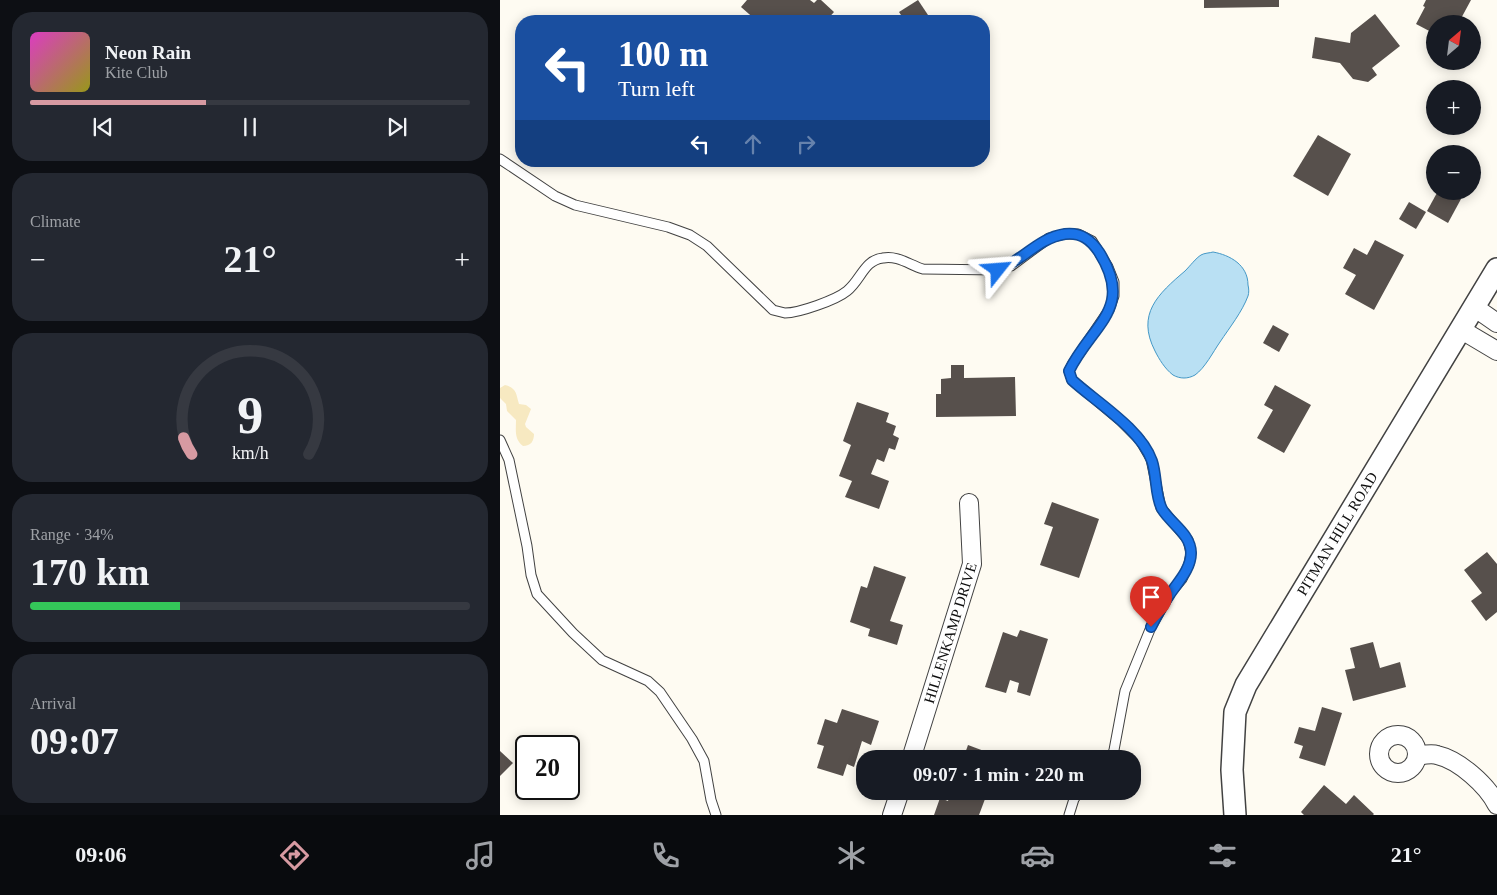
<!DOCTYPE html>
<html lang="en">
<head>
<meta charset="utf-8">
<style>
	body { margin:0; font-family:Georgia,serif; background:#242831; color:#f1f3f6; height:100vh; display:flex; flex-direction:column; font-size:19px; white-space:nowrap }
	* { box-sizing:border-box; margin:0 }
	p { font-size:16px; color:#9ea1a6 }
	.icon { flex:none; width:28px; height:28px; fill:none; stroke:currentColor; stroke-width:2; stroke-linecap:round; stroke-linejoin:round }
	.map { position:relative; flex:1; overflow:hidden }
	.panel { display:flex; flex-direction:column; gap:12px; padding:12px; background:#0d0f14; width:500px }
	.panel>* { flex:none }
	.guide { position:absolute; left:15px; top:15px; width:475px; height:152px; border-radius:20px; box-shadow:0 2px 12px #0003; background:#1a4fa0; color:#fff; overflow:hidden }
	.needle { width:32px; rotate:28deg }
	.tools { position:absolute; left:926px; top:15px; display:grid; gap:10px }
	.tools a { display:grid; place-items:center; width:55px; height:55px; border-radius:50%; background:#171b24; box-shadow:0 2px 12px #0003; font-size:25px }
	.speed { position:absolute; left:15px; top:735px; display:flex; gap:10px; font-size:25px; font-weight:700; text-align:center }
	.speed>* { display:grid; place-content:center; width:65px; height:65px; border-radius:50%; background:#171b24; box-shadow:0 2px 12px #0003; line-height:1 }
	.speed .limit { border:2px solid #111; border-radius:8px; background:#fff; color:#111 }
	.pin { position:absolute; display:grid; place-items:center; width:42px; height:42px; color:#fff; margin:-51px -21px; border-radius:50% 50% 50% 0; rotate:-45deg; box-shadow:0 0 5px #0007 }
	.pin .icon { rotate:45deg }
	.me { position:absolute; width:55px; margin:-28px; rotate:62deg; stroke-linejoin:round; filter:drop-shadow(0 0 4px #0008) }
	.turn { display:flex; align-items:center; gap:18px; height:105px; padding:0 20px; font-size:22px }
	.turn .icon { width:65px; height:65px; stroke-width:2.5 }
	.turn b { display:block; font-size:35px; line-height:42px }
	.lanes { display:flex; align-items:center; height:48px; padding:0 20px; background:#0003; justify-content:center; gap:25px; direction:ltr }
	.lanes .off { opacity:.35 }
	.big { font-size:38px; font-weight:700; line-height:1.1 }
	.panel .card { flex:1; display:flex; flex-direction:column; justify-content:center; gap:8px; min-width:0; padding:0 18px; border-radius:20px; background:#242831 }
	.panel .dial { align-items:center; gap:0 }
	.dial svg { height:130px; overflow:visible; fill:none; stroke:#363941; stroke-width:7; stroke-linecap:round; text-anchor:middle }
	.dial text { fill:#f1f3f6; stroke:none }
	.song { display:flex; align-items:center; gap:15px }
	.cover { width:60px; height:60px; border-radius:8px; background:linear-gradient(135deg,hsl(310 70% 55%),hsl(60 70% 35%)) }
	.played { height:5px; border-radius:2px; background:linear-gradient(90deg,#d79aa2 40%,#363941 40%) }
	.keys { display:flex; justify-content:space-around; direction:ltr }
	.heat { display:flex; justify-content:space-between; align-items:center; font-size:28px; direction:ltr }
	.charge { height:8px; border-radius:4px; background:linear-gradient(90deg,#34c759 34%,#363941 0) }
	.trip { position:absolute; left:356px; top:750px; width:285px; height:50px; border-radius:20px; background:#171b24; box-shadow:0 2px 12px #0003; font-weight:700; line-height:50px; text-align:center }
	.tab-bar { display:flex; height:80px; justify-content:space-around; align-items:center; background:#090b0e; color:#9ea1a6 }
	.tab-bar .icon { width:35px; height:35px }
	.tab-bar .on { color:#d79aa2 }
	.tab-bar b { font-size:22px; color:#f1f3f6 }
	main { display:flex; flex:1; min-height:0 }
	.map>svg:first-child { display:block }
	.sand { fill:#f7e9c1 }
	.water { fill:#b9e0f3; stroke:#4498c6 }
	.building { fill:#57504c }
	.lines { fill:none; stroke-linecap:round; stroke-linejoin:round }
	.service-casing { stroke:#424242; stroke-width:11 }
	.minor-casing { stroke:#424242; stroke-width:20 }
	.tertiary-casing { stroke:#424242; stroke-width:24 }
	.service { stroke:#fff; stroke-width:9 }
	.minor { stroke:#fff; stroke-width:18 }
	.tertiary { stroke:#fff; stroke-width:21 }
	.route-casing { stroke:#114b97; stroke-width:12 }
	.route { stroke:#1a73e8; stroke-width:9 }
	.labels { text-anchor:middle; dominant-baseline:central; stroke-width:5; stroke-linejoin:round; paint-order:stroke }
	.street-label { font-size:15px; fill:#0f0f0f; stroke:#fff }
</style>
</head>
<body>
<main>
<section class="panel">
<div class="card">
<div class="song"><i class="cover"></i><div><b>Neon Rain</b><p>Kite Club</p></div></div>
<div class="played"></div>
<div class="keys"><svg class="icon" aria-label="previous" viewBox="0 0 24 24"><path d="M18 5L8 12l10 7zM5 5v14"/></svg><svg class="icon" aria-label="pause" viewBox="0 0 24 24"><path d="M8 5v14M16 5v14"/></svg><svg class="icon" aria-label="next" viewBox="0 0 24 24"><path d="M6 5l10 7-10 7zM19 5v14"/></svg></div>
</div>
<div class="card"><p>Climate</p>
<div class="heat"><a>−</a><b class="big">21°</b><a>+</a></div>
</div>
<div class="card dial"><svg viewBox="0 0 100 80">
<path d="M14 69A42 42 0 1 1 86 69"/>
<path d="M14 69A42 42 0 0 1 9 59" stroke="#d79aa2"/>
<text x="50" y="56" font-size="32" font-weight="700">9</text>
<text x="50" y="72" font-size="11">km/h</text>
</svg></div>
<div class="card"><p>Range · 34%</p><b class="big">170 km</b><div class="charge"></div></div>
<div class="card"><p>Arrival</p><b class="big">09:07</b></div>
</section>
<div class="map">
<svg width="997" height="815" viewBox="0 0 997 815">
	<rect width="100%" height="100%" fill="#fefbf2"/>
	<path class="sand" d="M5 385C17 388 16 394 19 404L26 405 31 409 25 424 26 427 34 434C34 441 31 446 23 446 14 439 16 430 16 420L7 411 6 404 0 398V388Z"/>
	<path class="water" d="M713 252C730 255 748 265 748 285 749 289 749 293 748 296 742 312 730 327 720 342 713 352 705 368 695 375 688 379 680 379 673 375 665 369 659 359 655 351 636 314 658 294 685 271 690 266 696 258 701 255 704 253 710 253 713 252Z"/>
	<g class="building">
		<path d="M247 0H310L314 3 317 0H321L334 12 326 21H300L294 16 290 21H257L241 7Z"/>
		<path d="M418 0 432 21H405L399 12Z"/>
		<path d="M704 0H779V7L704 8Z"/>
		<path d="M926 0H971L958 24H935V34L916 24 925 7 923 6Z"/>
		<path d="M875 14 900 46 872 68 877 75 868 82 853 79 840 63 812 58 815 37 850 43 851 33Z"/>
		<path d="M818 135 851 154 828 196 793 176Z"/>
		<path d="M938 191H947L961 199 948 223 927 211Z"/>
		<path d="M909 202 926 212 916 229 899 219Z"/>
		<path d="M875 240 904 255 874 310 845 294 856 275 843 268 854 248 867 255Z"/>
		<path d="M773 325 789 334 779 352 763 343Z"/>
		<path d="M451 365H464V378L515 377 516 416 436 417V394H441V379L451 378Z"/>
		<path d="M775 385 811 405 784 453 757 438 773 410 764 405Z"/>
		<path d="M357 402 389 413 386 422 396 426 393 435 399 438 395 450 389 448 384 462 377 459 371 474 389 481 379 509 345 497 352 481 339 476 351 445 343 441Z"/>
		<path d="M552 502 599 519 579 578 540 565 553 527 544 524Z"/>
		<path d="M987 552 997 564V612L986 621 971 601 982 593 964 570Z"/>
		<path d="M374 566 406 577 390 621 403 625 397 645 368 636 370 629 350 622 361 586 367 588Z"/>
		<path d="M520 630 548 639 530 696 517 692 519 683 510 680 506 693 485 687 503 632 517 637Z"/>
		<path d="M873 642 880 668 900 662 906 687 853 701 845 670 855 668 850 648Z"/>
		<path d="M822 707 842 713 825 766 799 758 803 746 794 743 799 727 815 731Z"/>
		<path d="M342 709 379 721 371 745 362 741 354 767 347 764 343 776 317 768 324 746 317 744 325 719 337 723Z"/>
		<path d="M468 745 500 757V759H463Z"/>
		<path d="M0 751 13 763 0 776Z"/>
		<path d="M824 785 846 804 854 795 874 814 873 815H804L801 812Z"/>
		<path d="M451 791H488L479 815H434L440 798 448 801Z"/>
	</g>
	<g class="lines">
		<g class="service-casing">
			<g id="service">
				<path d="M0 159 55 196 75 205 168 227 190 235 207 246 273 310C277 311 281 312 285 313 299 313 336 300 347 291 361 280 364 260 383 258 397 255 410 265 423 269L498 270 511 266 549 238 565 234H578L592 241 608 267 614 282V296L609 310 573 363 569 371 572 380 621 421 640 440 651 459 661 508 688 540 691 553 689 564 682 579 671 592 651 627 625 691 614 750 611 759"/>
				<path d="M0 440 9 460 27 546 31 575 37 594 73 633 102 660 148 681 160 692 192 739 204 761 211 800 216 815"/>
				<path d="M569 815 574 799 580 791"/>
			</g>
		</g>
		<g class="minor-casing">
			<g id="minor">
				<path d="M974 307 997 323"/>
				<path d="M960 329 997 351"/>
				<circle cx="898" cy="754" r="19"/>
				<path d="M917 756C923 755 931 753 937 755 959 760 987 785 997 805"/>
				<path id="s1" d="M411 759 472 564 469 503"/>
				<path d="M392 815 400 791"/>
			</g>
		</g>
		<g class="tertiary-casing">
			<g id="tertiary">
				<path id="s2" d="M735 815 732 770 735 712 746 685 997 269"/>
			</g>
		</g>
		<use href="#service" class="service"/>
		<use href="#minor" class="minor"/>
		<use href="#tertiary" class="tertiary"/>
	</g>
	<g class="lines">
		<g class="route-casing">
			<path id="route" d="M498 270C522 261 538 238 565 234 581 232 591 240 599 252 635 309 592 324 569 371L572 380C596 402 641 429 652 461 657 476 655 496 662 509 671 524 691 534 691 553 691 569 678 582 670 594 663 604 657 615 651 627"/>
		</g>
		<use href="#route" class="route"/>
	</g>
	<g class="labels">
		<g class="street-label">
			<text stroke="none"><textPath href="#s2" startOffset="309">PITMAN HILL ROAD</textPath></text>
			<text stroke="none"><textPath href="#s1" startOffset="132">HILLENKAMP DRIVE</textPath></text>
		</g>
	</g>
</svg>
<div class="tools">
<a><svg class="needle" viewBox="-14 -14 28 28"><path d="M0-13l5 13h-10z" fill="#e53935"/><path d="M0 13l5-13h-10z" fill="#9ea1a6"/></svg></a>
<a>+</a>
<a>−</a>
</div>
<div class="speed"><div class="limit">20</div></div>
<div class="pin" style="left:651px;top:627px;background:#d93025"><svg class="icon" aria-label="arrive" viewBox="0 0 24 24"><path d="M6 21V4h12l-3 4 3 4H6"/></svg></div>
<svg class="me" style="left:498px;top:270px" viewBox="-20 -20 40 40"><path d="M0-17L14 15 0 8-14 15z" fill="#1a73e8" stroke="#fff" stroke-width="4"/></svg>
<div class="trip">09:07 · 1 min · 220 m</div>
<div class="guide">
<div class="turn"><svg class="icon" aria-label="left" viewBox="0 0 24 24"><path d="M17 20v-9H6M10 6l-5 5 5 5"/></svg><div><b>100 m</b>Turn left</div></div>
<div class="lanes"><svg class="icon" aria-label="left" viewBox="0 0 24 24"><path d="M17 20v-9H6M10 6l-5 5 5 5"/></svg><svg class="icon off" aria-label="ahead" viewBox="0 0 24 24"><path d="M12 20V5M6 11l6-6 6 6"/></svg><svg class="icon off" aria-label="right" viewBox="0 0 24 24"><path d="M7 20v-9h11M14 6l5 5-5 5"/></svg></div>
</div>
</div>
</main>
<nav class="tab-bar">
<b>09:06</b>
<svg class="icon on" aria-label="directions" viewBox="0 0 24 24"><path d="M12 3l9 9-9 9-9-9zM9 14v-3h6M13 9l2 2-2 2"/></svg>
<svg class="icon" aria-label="music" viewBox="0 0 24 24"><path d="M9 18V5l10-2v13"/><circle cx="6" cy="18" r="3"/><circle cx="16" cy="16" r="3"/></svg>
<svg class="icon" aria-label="phone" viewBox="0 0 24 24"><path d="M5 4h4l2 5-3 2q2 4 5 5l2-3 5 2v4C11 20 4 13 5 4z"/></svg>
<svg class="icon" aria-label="climate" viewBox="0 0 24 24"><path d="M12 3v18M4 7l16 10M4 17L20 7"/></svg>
<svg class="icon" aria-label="car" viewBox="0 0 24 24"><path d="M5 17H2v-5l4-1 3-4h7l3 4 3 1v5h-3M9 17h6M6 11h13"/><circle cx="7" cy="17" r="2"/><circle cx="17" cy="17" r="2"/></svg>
<svg class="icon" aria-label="filters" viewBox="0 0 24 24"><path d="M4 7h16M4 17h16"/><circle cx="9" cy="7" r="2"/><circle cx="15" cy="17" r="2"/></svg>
<b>21°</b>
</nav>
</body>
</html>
